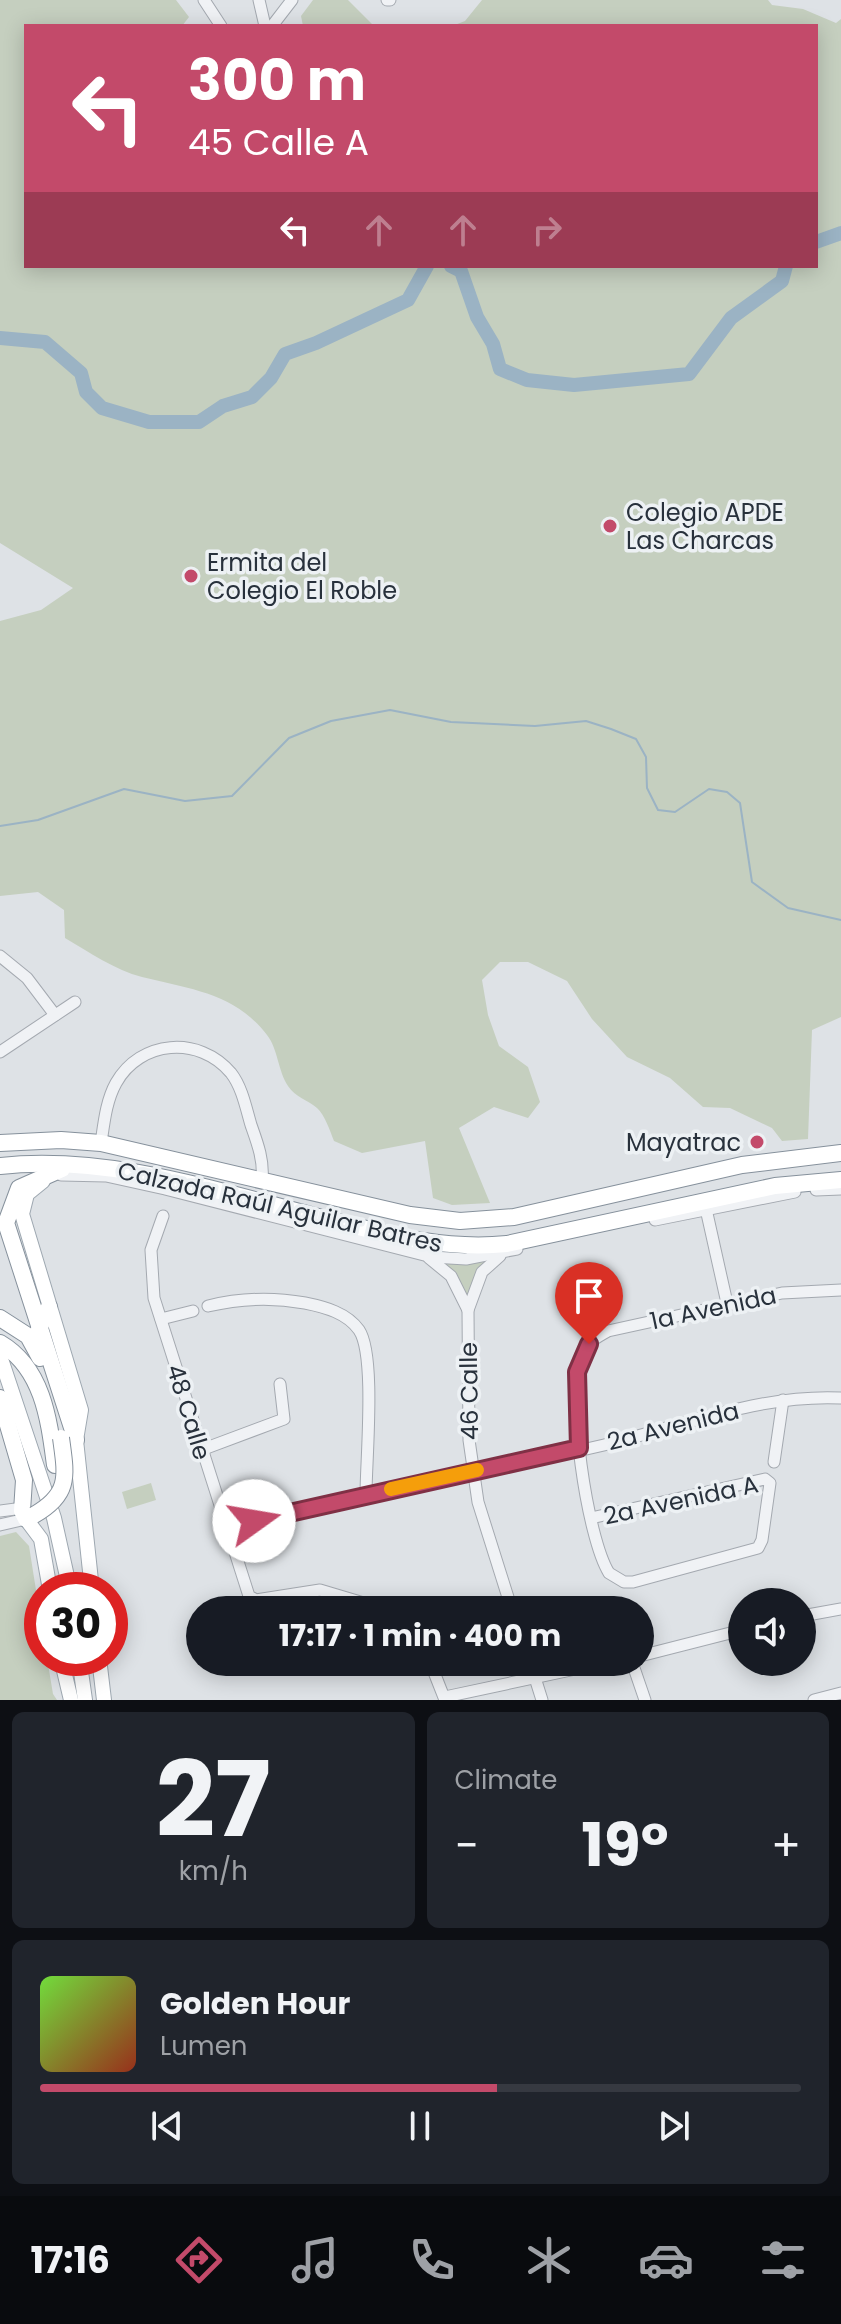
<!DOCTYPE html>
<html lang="en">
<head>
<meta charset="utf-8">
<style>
	body { margin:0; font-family:Poppins,sans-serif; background:#20242c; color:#f1f3f6; height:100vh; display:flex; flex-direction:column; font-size:30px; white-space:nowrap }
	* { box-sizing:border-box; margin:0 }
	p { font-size:26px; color:#9ea1a6 }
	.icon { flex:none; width:44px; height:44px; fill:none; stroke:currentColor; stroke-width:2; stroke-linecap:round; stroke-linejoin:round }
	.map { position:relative; height:1700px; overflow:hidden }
	.drawer { display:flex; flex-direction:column; gap:12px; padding:12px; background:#0d0f14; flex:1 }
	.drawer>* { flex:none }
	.top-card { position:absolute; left:24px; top:24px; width:794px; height:244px; border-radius:0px; box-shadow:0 4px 20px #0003; background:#c34a6a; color:#fff; overflow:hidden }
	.fabs { position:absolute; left:728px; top:1588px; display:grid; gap:16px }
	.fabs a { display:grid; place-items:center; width:88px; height:88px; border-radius:50%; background:#171b24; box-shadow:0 4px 20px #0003; font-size:40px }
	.speed { position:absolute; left:24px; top:1572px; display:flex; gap:16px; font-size:40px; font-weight:700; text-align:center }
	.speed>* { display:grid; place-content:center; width:104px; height:104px; border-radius:50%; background:#171b24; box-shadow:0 4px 20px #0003; line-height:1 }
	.speed .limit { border:12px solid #d22; background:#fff; color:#111 }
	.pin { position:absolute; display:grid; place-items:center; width:68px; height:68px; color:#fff; margin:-82px -34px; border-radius:50% 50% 50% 0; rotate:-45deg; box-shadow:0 0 8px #0007 }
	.pin .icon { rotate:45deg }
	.me { position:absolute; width:88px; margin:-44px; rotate:77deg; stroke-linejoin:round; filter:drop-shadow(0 0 6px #0008) }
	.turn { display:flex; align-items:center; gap:28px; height:168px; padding:0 32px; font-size:36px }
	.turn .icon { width:104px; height:104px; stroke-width:2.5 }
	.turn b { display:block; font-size:56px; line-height:68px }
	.lanes { display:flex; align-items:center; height:76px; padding:0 32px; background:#0003; justify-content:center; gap:40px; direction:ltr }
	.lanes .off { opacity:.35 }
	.big { font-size:60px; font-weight:700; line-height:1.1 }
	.drawer .widget { flex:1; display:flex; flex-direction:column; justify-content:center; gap:12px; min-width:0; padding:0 28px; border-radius:12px; background:#20242c }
	.drawer .dial { align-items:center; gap:0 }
	.dial b { font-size:104px; line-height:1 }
	.song { display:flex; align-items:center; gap:24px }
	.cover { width:96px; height:96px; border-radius:12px; background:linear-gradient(135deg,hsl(100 70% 55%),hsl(10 70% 35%)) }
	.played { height:8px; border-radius:4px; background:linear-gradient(90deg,#c34a6a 60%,#363941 60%) }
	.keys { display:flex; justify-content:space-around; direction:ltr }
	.heat { display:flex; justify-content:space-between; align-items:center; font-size:44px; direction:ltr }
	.drawer .tiles { flex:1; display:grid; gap:12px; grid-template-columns:1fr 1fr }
	.widget:last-child { grid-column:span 2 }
	.trip { position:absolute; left:186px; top:1596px; width:468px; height:80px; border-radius:40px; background:#171b24; box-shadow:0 4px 20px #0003; font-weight:700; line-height:80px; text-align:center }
	.menu { display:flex; height:128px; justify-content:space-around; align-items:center; background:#090b0e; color:#9ea1a6 }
	.menu .icon { width:56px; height:56px }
	.menu .on { color:#c34a6a }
	.menu b { font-size:36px; color:#f1f3f6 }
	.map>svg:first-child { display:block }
	.green { fill:#c5cfbf }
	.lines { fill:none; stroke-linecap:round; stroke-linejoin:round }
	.stream { stroke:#9bb3c4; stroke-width:2 }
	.river { stroke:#9bb3c4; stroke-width:14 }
	.minor-casing { stroke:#a4a9b0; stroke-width:13 }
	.major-casing { stroke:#9ea8b1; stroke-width:16 }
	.highway-casing { stroke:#86919c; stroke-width:18 }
	.minor { stroke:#f0f2f5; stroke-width:11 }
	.major { stroke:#fff; stroke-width:14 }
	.highway { stroke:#fff; stroke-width:16 }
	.highway-bridge-casing { stroke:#86919c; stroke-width:18; stroke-linecap:butt }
	.highway-bridge { stroke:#fff; stroke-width:16 }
	.route-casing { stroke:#7f3045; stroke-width:20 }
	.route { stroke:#c34a6a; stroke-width:14 }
	.slow { stroke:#f59e0b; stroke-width:14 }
	.poi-dot { fill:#c34a6a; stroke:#edf1f4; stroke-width:3 }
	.labels { text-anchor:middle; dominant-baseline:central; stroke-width:7; stroke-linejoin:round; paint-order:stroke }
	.poi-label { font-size:24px; fill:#28313c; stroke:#edf1f4; text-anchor:start }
	.street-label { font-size:24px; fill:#28313c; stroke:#edf1f4 }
</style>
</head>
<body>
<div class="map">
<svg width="841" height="1700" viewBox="0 0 841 1700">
	<rect width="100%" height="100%" fill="#dee2e6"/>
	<g class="green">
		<path d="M0 0H176L189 17 182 26H26V266H816V26H452L465 21 482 0H768L772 5 803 9 836 23 841 19V1017L812 1030 808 1139 782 1141 772 1128 730 1108 703 1107 670 1078 627 1057 592 1019 567 981 528 962H500L482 980 488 1015 499 1046 528 1067 540 1102 528 1118 494 1107 459 1128 490 1203 452 1205 433 1198 425 1141 362 1153 334 1141C330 1131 325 1115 317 1108 308 1100 295 1097 288 1086 278 1071 278 1049 267 1035 235 993 190 989 142 977 115 970 89 952 65 938L64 910 38 892 0 896V621L41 610 73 588 0 543Z"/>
		<path d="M313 0H348L374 26H303L301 16Z"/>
		<path d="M493 1258 468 1310 437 1261Z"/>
		<path d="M151 1483 156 1500 127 1509 122 1492Z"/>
		<path d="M16 1532 29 1546 42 1628V1658H47L53 1694 57 1700H0V1536Z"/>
	</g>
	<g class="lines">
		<path class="stream" d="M0 826 38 820 124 789 185 801 232 796 289 738 331 721 390 710 451 722 535 726 586 721 611 729 636 739 646 757 647 788 658 810 675 812 709 789 727 792 740 803 752 882 788 908 841 920"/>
		<g class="river">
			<path d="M816 242 841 233"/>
			<path d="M451 266 461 271 477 317 493 344 500 369 527 380 574 385 689 374 731 318 782 281 786 266"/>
			<path d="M0 338 45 342 81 373 86 392 102 408 149 422H199L223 406 252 397 271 378 285 354 316 343 408 300 427 266"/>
		</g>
		<g class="minor-casing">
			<g id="minor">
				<path d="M204 0 221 26"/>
				<path d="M259 0 265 26"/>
				<path d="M387 0H390"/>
				<path d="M272 26 292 0"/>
				<path d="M0 956 27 978 55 1015"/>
				<path d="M0 1052 75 1002"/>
				<path d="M101 1143C104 1123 106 1101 116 1083 140 1040 199 1035 231 1073 242 1087 246 1108 251 1125 257 1142 264 1160 262 1179"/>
				<path d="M61 1175 106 1176 165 1189 432 1257 466 1259 517 1249"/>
				<path d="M816 1190 841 1189"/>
				<path d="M706 1209 727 1303"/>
				<path d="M163 1216 151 1250 154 1298 249 1596 256 1600 320 1590 387 1610"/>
				<path d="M655 1220 795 1192"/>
				<path d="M500 1256 482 1272 468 1310 469 1440 478 1502 512 1610"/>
				<path d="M429 1258 451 1276 468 1310"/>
				<path d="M208 1306C241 1298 272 1297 305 1303 325 1307 347 1313 359 1330 376 1355 366 1460 366 1494"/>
				<path d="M161 1319 193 1311"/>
				<path d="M201 1450 284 1419 280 1384"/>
				<path d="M774 1462 783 1400"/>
				<path d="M0 1511 23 1508"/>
				<path d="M591 1518 765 1479 770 1483 762 1540 758 1548 633 1582H624L609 1573C587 1538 566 1393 581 1355 586 1343 597 1337 608 1331L782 1293 841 1290"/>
				<path d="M0 1525 26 1519"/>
				<path d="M225 1528C351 1498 479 1474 604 1445 682 1426 760 1394 841 1398"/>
				<path d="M802 1616 841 1609"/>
				<path d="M640 1656 742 1630"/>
				<path d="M430 1662 445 1700"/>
				<path d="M530 1662 542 1700"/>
				<path d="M632 1662 645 1700"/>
				<path d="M445 1697 608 1662"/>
				<path d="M814 1700 841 1693"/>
			</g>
		</g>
		<g class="major-casing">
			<g id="major">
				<path d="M43 1181 27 1194 22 1214 81 1410 76 1440 92 1590"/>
				<path d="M0 1356 54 1518 70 1590"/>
				<path d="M26 1519 41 1539 50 1590"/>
				<path d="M61 1658 71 1700"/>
				<path d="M79 1658 85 1700"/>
				<path d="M99 1658 104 1700"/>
			</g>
		</g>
		<g class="highway-casing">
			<g id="highway">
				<path d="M0 1143 61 1140 101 1143 410 1215 460 1221 514 1217 742 1165 841 1153"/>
				<path d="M0 1166C113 1154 226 1194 334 1221 393 1236 446 1250 507 1244L775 1186 841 1180"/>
				<path d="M62 1169 19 1188 6 1223 76 1440"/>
				<path d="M0 1318 28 1336 40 1358"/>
				<path d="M39 1329 49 1307"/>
				<path d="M0 1343C43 1368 49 1420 55 1465"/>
				<path d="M0 1398 24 1480 22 1511 26 1519 34 1515"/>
			</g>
		</g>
		<use href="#minor" class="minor"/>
		<use href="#major" class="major"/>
		<use href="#highway" class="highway"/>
		<g class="highway-bridge-casing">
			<path id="highway-bridge" d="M34 1515C71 1494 66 1475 61 1438"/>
		</g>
		<use href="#highway-bridge" class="highway-bridge"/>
	</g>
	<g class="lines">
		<g class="route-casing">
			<path id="route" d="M254 1521 579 1448 577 1372 589 1344"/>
		</g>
		<use href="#route" class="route"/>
		<path class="slow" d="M391 1489 477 1470"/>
	</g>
	<g class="poi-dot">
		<circle cx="610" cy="526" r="8"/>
		<circle cx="191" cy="576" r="8"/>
		<circle cx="757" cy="1142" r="8"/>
	</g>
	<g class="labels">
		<g class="poi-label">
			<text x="626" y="512">Colegio APDE<tspan x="626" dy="28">Las Charcas</tspan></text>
			<text x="207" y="562">Ermita del<tspan x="207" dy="28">Colegio El Roble</tspan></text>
			<text x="741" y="1142" text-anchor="end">Mayatrac</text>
		</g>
		<g class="street-label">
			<text transform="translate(280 1207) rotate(13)">Calzada Raúl Aguilar Batres</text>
			<text transform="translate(713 1308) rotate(-12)">1a Avenida</text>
			<text transform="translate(469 1391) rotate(-91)">46 Calle</text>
			<text transform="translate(189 1412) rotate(73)">48 Calle</text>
			<text transform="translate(673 1426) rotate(-14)">2a Avenida</text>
			<text transform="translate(681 1500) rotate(-12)">2a Avenida A</text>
		</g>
	</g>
</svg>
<div class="fabs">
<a><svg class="icon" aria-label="sound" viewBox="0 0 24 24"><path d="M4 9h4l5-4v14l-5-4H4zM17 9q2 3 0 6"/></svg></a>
</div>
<div class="speed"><div class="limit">30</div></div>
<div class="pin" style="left:589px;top:1344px;background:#d93025"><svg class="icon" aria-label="arrive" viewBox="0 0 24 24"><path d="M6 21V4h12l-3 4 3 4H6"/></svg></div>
<svg class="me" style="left:254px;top:1521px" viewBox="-20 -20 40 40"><circle r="19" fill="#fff"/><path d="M0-13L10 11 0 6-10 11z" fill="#c34a6a"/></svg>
<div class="trip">17:17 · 1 min · 400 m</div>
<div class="top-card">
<div class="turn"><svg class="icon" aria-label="left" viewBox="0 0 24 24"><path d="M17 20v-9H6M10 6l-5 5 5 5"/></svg><div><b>300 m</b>45 Calle A</div></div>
<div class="lanes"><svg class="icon" aria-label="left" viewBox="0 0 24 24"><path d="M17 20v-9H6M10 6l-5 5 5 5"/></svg><svg class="icon off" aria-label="ahead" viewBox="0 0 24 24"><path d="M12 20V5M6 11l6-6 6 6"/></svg><svg class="icon off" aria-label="ahead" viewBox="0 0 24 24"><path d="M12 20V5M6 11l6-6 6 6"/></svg><svg class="icon off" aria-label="right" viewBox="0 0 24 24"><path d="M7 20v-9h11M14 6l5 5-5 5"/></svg></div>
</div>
</div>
<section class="drawer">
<div class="tiles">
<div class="widget dial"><b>27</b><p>km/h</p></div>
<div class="widget"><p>Climate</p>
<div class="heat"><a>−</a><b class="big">19°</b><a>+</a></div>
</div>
<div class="widget">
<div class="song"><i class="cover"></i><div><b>Golden Hour</b><p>Lumen</p></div></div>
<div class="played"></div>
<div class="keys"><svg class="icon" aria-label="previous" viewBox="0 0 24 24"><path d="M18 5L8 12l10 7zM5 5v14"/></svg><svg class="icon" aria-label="pause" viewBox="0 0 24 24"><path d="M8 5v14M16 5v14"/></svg><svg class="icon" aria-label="next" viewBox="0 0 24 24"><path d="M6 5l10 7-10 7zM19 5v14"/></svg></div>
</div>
</div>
</section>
<nav class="menu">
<b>17:16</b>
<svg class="icon on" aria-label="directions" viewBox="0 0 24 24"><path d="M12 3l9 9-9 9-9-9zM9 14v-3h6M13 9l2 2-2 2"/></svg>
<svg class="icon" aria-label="music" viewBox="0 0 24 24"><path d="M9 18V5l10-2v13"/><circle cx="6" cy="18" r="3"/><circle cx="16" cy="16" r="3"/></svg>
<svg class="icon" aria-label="phone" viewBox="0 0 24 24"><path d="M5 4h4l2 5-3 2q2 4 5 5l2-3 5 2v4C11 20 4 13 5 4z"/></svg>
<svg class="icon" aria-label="climate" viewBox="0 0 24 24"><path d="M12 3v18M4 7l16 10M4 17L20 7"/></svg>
<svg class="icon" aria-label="car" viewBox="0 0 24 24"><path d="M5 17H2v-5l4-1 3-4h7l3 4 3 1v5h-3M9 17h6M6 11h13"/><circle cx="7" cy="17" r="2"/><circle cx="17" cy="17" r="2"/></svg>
<svg class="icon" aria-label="filters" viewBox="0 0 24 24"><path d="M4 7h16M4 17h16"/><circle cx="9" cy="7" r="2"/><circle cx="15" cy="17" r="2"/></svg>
</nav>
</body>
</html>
